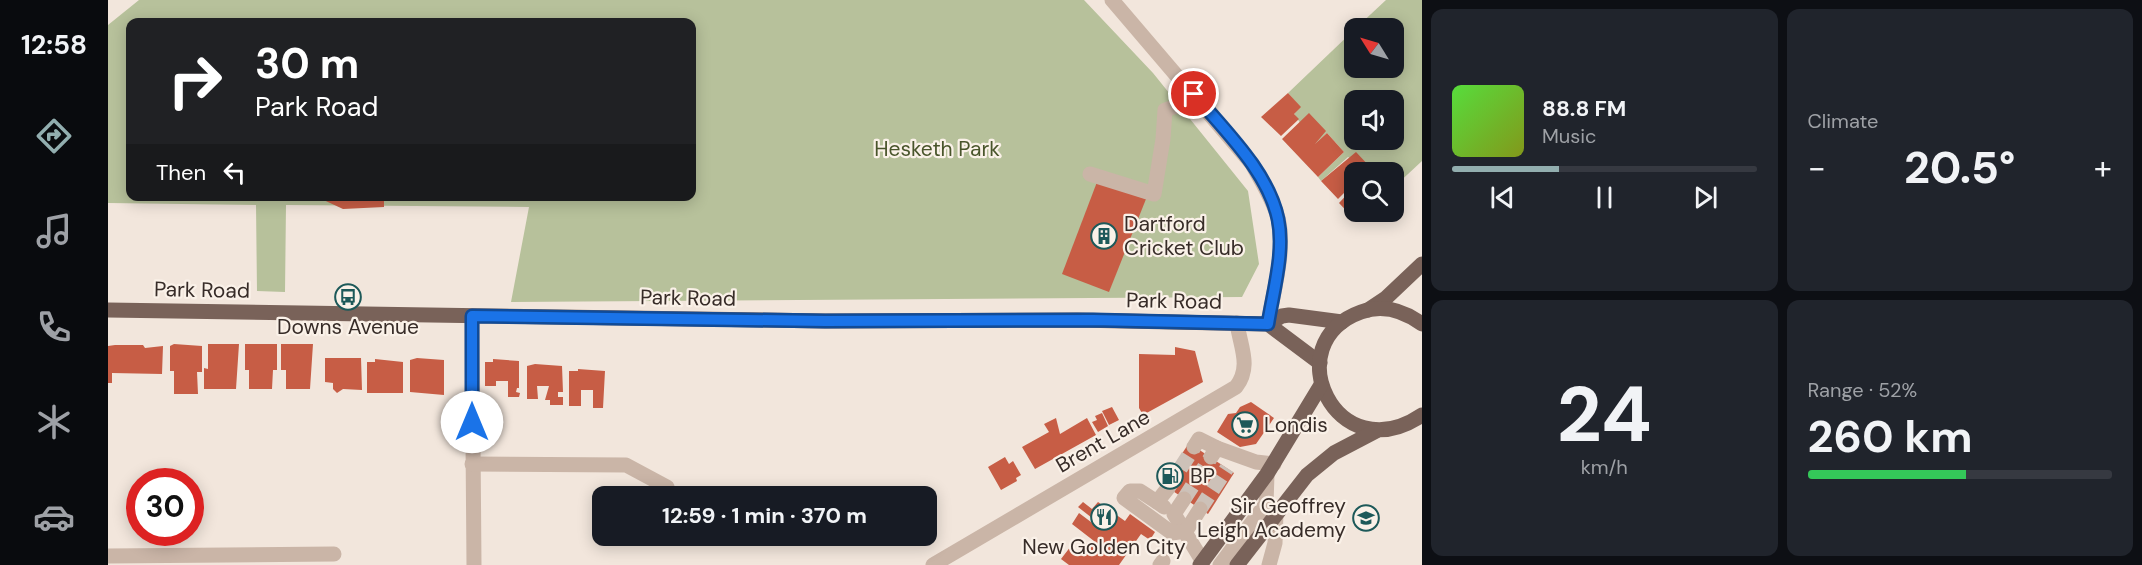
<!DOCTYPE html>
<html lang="en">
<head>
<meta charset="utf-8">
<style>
	body { margin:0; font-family:"DM Sans",sans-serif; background:#20242c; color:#f1f3f6; height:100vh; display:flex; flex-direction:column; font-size:22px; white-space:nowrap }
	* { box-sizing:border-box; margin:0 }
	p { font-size:20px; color:#9ea1a6 }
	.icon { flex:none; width:33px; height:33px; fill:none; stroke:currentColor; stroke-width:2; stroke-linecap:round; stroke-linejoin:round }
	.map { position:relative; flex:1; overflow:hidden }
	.side { display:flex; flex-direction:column; gap:9px; padding:9px; background:#0d0f14; width:720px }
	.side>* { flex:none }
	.hud { position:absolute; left:18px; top:18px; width:570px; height:183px; border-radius:12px; box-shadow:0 3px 15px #0003; background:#202124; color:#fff; overflow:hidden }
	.needle { width:39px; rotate:307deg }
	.buttons { position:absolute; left:1236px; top:18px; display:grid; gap:12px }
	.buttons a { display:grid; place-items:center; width:60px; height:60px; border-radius:12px; background:#171b24; box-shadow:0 3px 15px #0003; font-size:30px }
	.speed { position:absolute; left:18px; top:468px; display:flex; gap:12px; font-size:30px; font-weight:700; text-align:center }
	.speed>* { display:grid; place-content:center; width:78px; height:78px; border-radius:50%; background:#171b24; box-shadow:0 3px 15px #0003; line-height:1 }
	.speed .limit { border:9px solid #d22; background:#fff; color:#111 }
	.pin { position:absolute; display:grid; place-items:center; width:51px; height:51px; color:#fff; margin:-26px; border:3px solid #fff; border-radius:50%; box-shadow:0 2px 6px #0007 }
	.me { position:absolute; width:66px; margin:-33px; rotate:0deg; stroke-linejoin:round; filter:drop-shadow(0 0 4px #0008) }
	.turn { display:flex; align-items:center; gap:21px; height:126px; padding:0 30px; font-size:27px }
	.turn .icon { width:78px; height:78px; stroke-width:2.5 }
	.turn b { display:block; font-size:42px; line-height:51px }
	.then { display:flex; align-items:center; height:57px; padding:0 30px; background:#0003; gap:12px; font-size:22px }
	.big { font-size:45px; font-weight:700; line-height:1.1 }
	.side .tile { flex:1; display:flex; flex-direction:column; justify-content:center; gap:9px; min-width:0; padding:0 21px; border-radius:12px; background:#20242c }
	.side .dial { align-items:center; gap:0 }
	.dial b { font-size:78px; line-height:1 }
	.song { display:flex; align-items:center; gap:18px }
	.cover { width:72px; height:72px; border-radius:9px; background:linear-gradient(135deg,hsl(110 70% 55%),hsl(70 70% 35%)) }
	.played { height:6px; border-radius:3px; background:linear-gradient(90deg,#92aeaf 35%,#363941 35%) }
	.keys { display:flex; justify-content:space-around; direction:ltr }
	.heat { display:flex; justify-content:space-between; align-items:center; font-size:33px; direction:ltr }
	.charge { height:9px; border-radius:4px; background:linear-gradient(90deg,#34c759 52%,#363941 0) }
	.side .tiles { flex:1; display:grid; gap:9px; grid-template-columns:repeat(2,1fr) }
	.trip { position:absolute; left:484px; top:486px; width:345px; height:60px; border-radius:12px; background:#171b24; box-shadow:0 3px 15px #0003; font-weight:700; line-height:60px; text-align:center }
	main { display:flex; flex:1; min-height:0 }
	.tab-bar { display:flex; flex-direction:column; width:108px; justify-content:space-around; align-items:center; background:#090b0e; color:#9ea1a6 }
	.tab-bar .icon { width:42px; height:42px }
	.tab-bar .active { color:#92aeaf }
	.tab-bar b { font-size:27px; color:#f1f3f6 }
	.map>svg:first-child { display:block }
	.green { fill:#b7c19b; fill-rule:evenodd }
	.building { fill:#c75d45 }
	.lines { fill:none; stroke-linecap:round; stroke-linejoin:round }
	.minor-tunnel { stroke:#cdc1b8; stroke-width:15; stroke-dasharray:15 8; stroke-linecap:butt }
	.minor { stroke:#cab5a7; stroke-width:15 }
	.major { stroke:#796259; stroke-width:15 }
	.route-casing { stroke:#114b97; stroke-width:15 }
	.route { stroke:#1a73e8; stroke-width:10 }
	.labels { text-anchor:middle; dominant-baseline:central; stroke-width:4.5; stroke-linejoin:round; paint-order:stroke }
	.park-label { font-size:21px; fill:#49552b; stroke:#faf1e8 }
	.poi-label { font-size:21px; fill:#372c28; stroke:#faf1e8; text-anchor:start }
	.street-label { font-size:21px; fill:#372c28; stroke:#faf1e8 }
</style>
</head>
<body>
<main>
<nav class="tab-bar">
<b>12:58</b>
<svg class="icon active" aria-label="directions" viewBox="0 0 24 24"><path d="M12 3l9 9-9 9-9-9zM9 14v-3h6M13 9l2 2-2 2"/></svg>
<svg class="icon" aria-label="music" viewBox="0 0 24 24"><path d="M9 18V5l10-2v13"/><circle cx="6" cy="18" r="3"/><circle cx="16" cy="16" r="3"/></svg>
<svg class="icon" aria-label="phone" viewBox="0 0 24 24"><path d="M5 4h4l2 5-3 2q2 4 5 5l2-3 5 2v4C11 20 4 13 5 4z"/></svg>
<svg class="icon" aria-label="climate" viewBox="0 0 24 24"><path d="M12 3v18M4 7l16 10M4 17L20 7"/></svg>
<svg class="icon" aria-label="car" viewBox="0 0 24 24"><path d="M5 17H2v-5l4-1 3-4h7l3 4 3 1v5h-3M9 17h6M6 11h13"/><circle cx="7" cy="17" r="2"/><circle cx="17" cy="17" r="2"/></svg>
</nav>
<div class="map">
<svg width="1314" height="565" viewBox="0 0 1314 565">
	<rect width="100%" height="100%" fill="#f2e6dc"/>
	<g class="green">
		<path d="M31 0H976L1045 73 1140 191 1151 264 1134 297 403 302 421 207 178 205 177 292 149 291 148 205 0 203V25ZM22 22H584V196H22Z"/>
		<path d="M1278 0H1314V161L1286 187V172H1258L1263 168 1240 157 1213 181 1210 177 1236 152 1219 133 1207 144 1186 114 1192 107 1180 93 1246 30V68H1286V28H1248ZM1246 100H1286V140H1246Z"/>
	</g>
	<g class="building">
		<path d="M1180 93 1193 107 1186 114 1191 119 1173 136 1153 117Z"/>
		<path d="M1201 113 1218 131 1207 144 1219 133 1236 152 1210 177 1174 139Z"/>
		<path d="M1248 152 1263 168 1258 172H1246V183L1230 199 1213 181Z"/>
		<path d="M989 182 1038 199 1001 292 954 274Z"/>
		<path d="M1246 187V212H1259L1248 221 1231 203Z"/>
		<path d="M207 196H276V207L235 209Z"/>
		<path d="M66 344 94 346V372H89L90 394H66V371H62V346Z"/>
		<path d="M100 344H131L128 389H96V368L100 369Z"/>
		<path d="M137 344H169V370H165L164 389H141V370H137Z"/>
		<path d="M173 344H205L202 389H178V370H173Z"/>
		<path d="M7 345H35L37 348 55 346 54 374 4 373V383H0V346Z"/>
		<path d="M1067 347 1087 351 1095 382 1035 415 1031 408V354L1067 355Z"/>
		<path d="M217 358H253L254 390 235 389 229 393 225 389V383L217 382Z"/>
		<path d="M309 358 336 360V395L302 392V360Z"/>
		<path d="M267 359 295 362V393H259V362H267Z"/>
		<path d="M385 359 411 361V388H409L408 392 412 393 411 397H400V381H388V386H377V362H385Z"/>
		<path d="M427 364 454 366 455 392H450V397H455V405H442V400H437L441 386H429L430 399H419V366Z"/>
		<path d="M470 369 497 371 495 408H485V390H473V406H461V371H470Z"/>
		<path d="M1143 402 1166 418 1148 444 1132 447 1109 432 1120 414 1128 413 1132 407Z"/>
		<path d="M1004 407 1011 420 1001 425 994 411Z"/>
		<path d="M994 413 1000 426 990 432 984 422 989 420 987 416Z"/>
		<path d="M948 418 952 434 979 418 988 435 927 469 914 447 941 432 936 424Z"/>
		<path d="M1081 443 1126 473 1100 514 1054 484Z"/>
		<path d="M897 457 901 464 905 461 913 475 908 478 909 481 893 490 880 467Z"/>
		<path d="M975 502 984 509 990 502 1017 521 1022 514 1047 532 1042 540 1033 534 1011 565H961L953 559 963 546 970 552 977 542 982 546 986 541 964 524 971 513 991 528 993 525 970 507Z"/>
	</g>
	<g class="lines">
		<g class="minor-tunnel">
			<path d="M1060 488 1086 447"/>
			<path d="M1076 499 1103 457"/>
			<path d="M1092 509 1119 468"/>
		</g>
		<g class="minor">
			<path d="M1004 0 1144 164C1153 181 1165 199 1170 218 1178 251 1165 292 1160 324"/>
			<path d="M982 174 1046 194 1055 139 1057 110 1081 102 1086 94"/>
			<path d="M364 316 366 565"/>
			<path d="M1086 447 1091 439 1109 448"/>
			<path d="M1103 457 1109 448 1148 462 1166 464"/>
			<path d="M364 464 518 465 559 487"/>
			<path d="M1076 499 1066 514 1095 562"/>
			<path d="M1049 502 1032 491H1022L1016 498 1064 533 1078 531 1092 509"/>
			<path d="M1056 507 1049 502 1060 488"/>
			<path d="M0 556 226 554"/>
			<path d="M825 565 1128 387C1144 366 1132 346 1129 323"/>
			<path d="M1052 565 1055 561"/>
			<path d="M1112 565 1158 504 1159 474"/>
			<path d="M1161 565 1167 543 1168 512"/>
		</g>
		<g class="major">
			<path d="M0 310 717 321 969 320 1160 324 1212 363"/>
			<path d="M1260 310 1278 298 1314 264"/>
			<path d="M1160 324 1174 316 1181 315 1234 322"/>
			<path d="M1314 324C1296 311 1275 304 1253 312 1167 343 1228 473 1314 415"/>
			<path d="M1092 565 1159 474 1213 385"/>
			<path d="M1129 565 1199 475 1226 453 1268 431"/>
		</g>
	</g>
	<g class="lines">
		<g class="route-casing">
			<path id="route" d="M364 422V316L717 321 985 320 1160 324C1165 292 1177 252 1170 219 1160 171 1116 130 1086 94"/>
		</g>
		<use href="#route" class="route"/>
	</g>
	<defs>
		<g id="building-ring" transform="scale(1.35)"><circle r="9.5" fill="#faf1e8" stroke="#1d5959" stroke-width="1.5"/><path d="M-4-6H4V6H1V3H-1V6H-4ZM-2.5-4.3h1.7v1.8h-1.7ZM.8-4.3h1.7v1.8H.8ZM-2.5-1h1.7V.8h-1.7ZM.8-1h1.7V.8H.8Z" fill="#1d5959"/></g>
		<g id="bus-ring" transform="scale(1.35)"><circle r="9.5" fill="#faf1e8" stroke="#1d5959" stroke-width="1.5"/><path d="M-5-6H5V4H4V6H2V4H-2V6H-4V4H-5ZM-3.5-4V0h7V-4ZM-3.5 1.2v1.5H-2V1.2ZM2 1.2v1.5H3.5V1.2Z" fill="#1d5959"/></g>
		<g id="supermarket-ring" transform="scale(1.35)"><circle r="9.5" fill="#faf1e8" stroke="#1d5959" stroke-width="1.5"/><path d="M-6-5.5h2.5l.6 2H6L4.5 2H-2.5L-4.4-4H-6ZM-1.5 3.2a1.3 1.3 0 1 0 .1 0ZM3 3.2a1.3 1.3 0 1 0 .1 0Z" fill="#1d5959"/></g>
		<g id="fuel-ring" transform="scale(1.35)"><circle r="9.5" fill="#faf1e8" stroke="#1d5959" stroke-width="1.5"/><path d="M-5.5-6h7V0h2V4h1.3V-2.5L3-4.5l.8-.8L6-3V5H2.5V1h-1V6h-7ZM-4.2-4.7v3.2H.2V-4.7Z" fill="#1d5959"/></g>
		<g id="restaurant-ring" transform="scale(1.35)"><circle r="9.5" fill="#faf1e8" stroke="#1d5959" stroke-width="1.5"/><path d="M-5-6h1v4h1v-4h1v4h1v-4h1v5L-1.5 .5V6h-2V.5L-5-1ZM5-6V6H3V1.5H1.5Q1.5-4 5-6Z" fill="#1d5959"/></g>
		<g id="school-ring" transform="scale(1.35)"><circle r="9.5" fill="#faf1e8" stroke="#1d5959" stroke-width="1.5"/><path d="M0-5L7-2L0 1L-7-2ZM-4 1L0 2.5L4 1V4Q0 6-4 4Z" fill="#1d5959"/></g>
	</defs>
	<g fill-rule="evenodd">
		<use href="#building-ring" x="996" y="236"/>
		<use href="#bus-ring" x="240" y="297"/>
		<use href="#supermarket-ring" x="1137" y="425"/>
		<use href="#fuel-ring" x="1062" y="476"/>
		<use href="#restaurant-ring" x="996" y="517"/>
		<use href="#school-ring" x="1258" y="518"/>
	</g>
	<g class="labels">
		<g class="park-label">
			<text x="829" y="149">Hesketh Park</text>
		</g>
		<g class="poi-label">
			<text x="1016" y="224">Dartford<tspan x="1016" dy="24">Cricket Club</tspan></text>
			<text x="240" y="327" text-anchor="middle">Downs Avenue</text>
			<text x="1156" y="425">Londis</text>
			<text x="1082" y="476">BP</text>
			<text x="1238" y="506" text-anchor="end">Sir Geoffrey<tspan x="1238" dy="24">Leigh Academy</tspan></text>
			<text x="996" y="547" text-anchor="middle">New Golden City</text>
		</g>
		<g class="street-label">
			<text transform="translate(94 290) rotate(1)">Park Road</text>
			<text transform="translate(580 298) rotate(1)">Park Road</text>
			<text transform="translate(1066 301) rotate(1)">Park Road</text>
			<text transform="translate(995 441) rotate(-30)">Brent Lane</text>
		</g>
	</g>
</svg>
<div class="buttons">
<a><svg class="needle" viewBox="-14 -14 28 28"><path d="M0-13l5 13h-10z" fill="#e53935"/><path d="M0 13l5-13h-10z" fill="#9ea1a6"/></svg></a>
<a><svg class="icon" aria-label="sound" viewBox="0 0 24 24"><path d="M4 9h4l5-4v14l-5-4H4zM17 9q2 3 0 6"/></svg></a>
<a><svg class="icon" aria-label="search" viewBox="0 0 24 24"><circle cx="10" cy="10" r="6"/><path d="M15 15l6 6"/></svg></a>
</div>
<div class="speed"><div class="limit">30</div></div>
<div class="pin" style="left:1086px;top:94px;background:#d93025"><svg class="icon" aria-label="arrive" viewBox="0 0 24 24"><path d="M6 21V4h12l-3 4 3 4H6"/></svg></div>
<svg class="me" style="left:364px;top:422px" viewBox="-20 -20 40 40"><circle r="19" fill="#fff"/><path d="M0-13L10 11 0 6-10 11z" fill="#1a73e8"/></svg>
<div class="trip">12:59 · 1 min · 370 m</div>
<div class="hud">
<div class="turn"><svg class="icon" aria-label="right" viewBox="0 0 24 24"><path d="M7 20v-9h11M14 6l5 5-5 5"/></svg><div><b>30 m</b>Park Road</div></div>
<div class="then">Then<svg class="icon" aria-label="left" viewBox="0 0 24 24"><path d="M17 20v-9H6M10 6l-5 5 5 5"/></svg></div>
</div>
</div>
<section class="side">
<div class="tiles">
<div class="tile">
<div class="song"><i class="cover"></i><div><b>88.8 FM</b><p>Music</p></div></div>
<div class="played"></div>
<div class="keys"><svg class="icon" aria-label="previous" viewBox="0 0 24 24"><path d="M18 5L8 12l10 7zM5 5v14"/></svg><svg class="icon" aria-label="pause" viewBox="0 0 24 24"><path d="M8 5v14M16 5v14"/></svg><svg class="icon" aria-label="next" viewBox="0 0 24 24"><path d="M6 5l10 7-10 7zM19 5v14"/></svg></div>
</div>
<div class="tile"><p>Climate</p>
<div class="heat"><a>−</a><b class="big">20.5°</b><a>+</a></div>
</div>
<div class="tile dial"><b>24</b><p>km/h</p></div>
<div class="tile"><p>Range · 52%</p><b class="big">260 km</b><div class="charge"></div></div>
</div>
</section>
</main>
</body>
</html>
